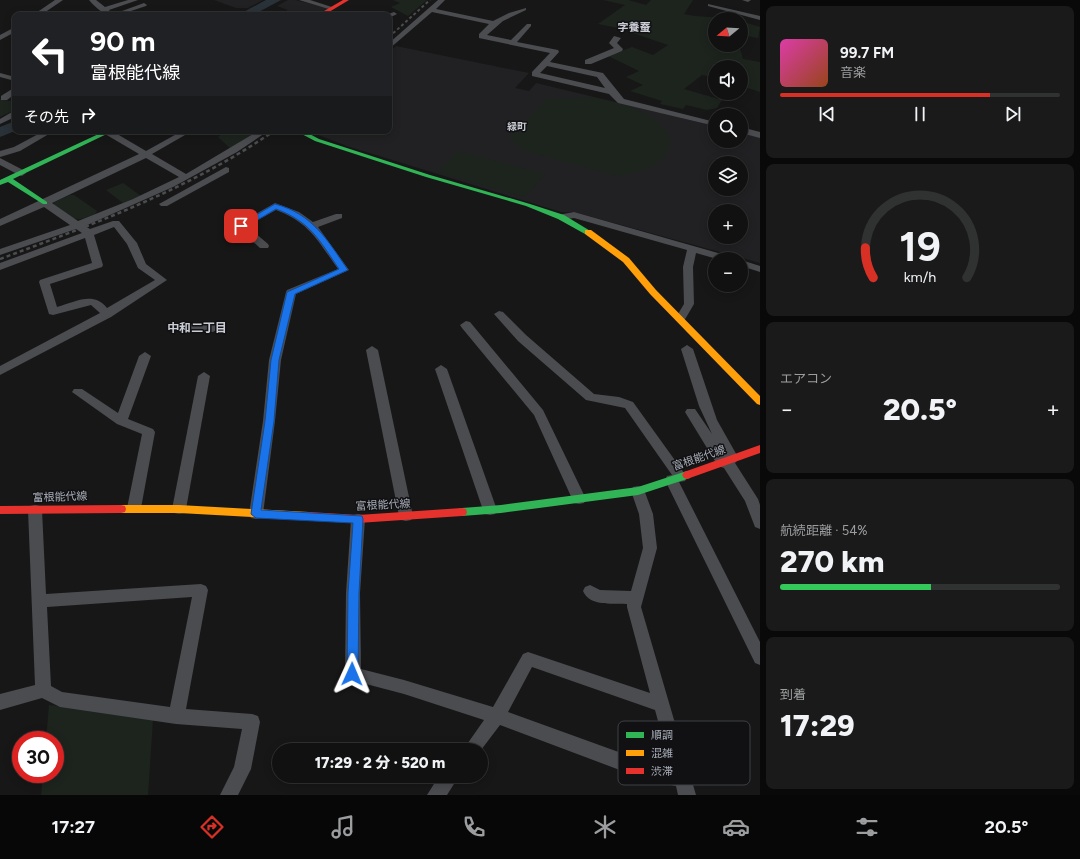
<!DOCTYPE html>
<html lang="ja">
<head>
<meta charset="utf-8">
<style>
	body { margin:0; font-family:Figtree,"Noto Sans JP",sans-serif; background:#1a1a1a; color:#f1f3f6; height:100vh; display:flex; flex-direction:column; font-size:15px; white-space:nowrap }
	* { box-sizing:border-box; margin:0 }
	p { font-size:13px; color:#9c9d9f }
	.icon { flex:none; width:22px; height:22px; fill:none; stroke:currentColor; stroke-width:2; stroke-linecap:round; stroke-linejoin:round }
	.map { position:relative; flex:1; overflow:hidden }
	.side { display:flex; flex-direction:column; gap:6px; padding:6px; background:#090909; width:320px }
	.side>* { flex:none }
	.banner { position:absolute; left:12px; top:12px; width:380px; height:122px; border-radius:8px; box-shadow:0 2px 10px #0003,0 0 0 1px #303131; background:#202124; color:#fff; overflow:hidden }
	.needle { width:26px; rotate:252deg }
	.tools { position:absolute; left:708px; top:12px; display:grid; gap:8px }
	.tools a { display:grid; place-items:center; width:40px; height:40px; border-radius:50%; background:#111; box-shadow:0 2px 10px #0003,0 0 0 1px #303131; font-size:20px }
	.speed { position:absolute; left:12px; top:731px; display:flex; gap:8px; font-size:20px; font-weight:700; text-align:center }
	.speed>* { display:grid; place-content:center; width:52px; height:52px; border-radius:50%; background:#111; box-shadow:0 2px 10px #0003,0 0 0 1px #303131; line-height:1 }
	.speed .limit { border:6px solid #d22; background:#fff; color:#111 }
	.pin { position:absolute; display:grid; place-items:center; width:34px; height:34px; color:#fff; margin:-17px; border-radius:8px; box-shadow:0 2px 6px #0006 }
	.me { position:absolute; width:44px; margin:-22px; rotate:1deg; stroke-linejoin:round; filter:drop-shadow(0 0 3px #0008) }
	.turn { display:flex; align-items:center; gap:14px; height:84px; padding:0 12px; font-size:18px }
	.turn .icon { width:52px; height:52px; stroke-width:2.5 }
	.turn b { display:block; font-size:28px; line-height:34px }
	.then { display:flex; align-items:center; height:38px; padding:0 12px; background:#0003; gap:8px; font-size:15px }
	.big { font-size:30px; font-weight:800; line-height:1.1 }
	.side .widget { flex:1; display:flex; flex-direction:column; justify-content:center; gap:6px; min-width:0; padding:0 14px; border-radius:8px; background:#1a1a1a }
	.side .dial { align-items:center; gap:0 }
	.dial svg { height:104px; overflow:visible; fill:none; stroke:#303131; stroke-width:7; stroke-linecap:round; text-anchor:middle }
	.dial text { fill:#f1f3f6; stroke:none }
	.song { display:flex; align-items:center; gap:12px }
	.cover { width:48px; height:48px; border-radius:6px; background:linear-gradient(135deg,hsl(320 70% 55%),hsl(20 70% 35%)) }
	.played { height:4px; border-radius:2px; background:linear-gradient(90deg,#d93025 75%,#303131 75%) }
	.keys { display:flex; justify-content:space-around; direction:ltr }
	.heat { display:flex; justify-content:space-between; align-items:center; font-size:22px; direction:ltr }
	.charge { height:6px; border-radius:3px; background:linear-gradient(90deg,#34c759 54%,#303131 0) }
	.trip { position:absolute; left:272px; top:743px; width:216px; height:40px; border-radius:20px; background:#111; box-shadow:0 2px 10px #0003,0 0 0 1px #303131; font-weight:800; line-height:40px; text-align:center }
	.menu { display:flex; height:64px; justify-content:space-around; align-items:center; background:#070707; color:#9c9d9f }
	.menu .icon { width:28px; height:28px }
	.menu .active { color:#d93025 }
	.menu b { font-size:18px; color:#f1f3f6 }
	main { display:flex; flex:1; min-height:0 }
	.map>svg:first-child { display:block }
	.built { fill:#212123; fill-rule:evenodd }
	.green { fill:#1d241e }
	.lines { fill:none; stroke-linecap:round; stroke-linejoin:round }
	.river { fill:#2a3239; fill-rule:evenodd }
	.street { fill:#4b4c50; fill-rule:evenodd }
	.fast { fill:#30b455; fill-rule:evenodd }
	.slow { fill:#ff9f0a; fill-rule:evenodd }
	.jam { fill:#e5322d; fill-rule:evenodd }
	.rail-far1 { stroke:#4b4c4f; stroke-width:2; stroke-dasharray:3 2.5; stroke-linecap:butt }
	.rail { stroke:#4b4c4f; stroke-width:2.5; stroke-dasharray:4 3; stroke-linecap:butt }
	.route { fill:#1a73e8; stroke:#114b97 }
	.labels { text-anchor:middle; dominant-baseline:central; stroke-width:3; stroke-linejoin:round; paint-order:stroke }
	.far-neighbourhood-label { font-size:10px; font-weight:bold; fill:#c9ccd4; stroke:#111113 }
	.far-quarter-label { font-size:11px; font-weight:bold; fill:#c9ccd4; stroke:#111113 }
	.street-label { font-size:11px; fill:#a8adb8; stroke:#111113 }
	.neighbourhood-label { font-size:12px; font-weight:bold; fill:#c9ccd4; stroke:#111113 }
	.key { fill:#111113; stroke:#3e4045; stroke-width:1 }
	.key-label { font-size:11px; fill:#a8adb8 }
</style>
</head>
<body>
<main>
<div class="map">
<svg width="760" height="795" viewBox="0 0 760 795">
	<rect width="100%" height="100%" fill="#171717"/>
	<g class="built">
		<path d="M214 0H263L248 8H236Z"/>
		<path d="M288 0H295L328 8 316 15H288L282 13 288 10 277 6Z"/>
		<path d="M396 46 529 73 515 88 529 91 536 83 715 126V141H741V132L760 136V263L574 212H561L347 146 308 131H389V52ZM715 163H741V189H715ZM715 211H741V237H715Z"/>
	</g>
	<g class="green">
		<path d="M393 0H427L408 16 391 7 400 3Z"/>
		<path d="M603 0H628L646 5 651 0H693L684 14C700 18 716 16 732 19H715V45H739L743 59 760 62V92L741 86V67H715V78L702 75 684 89 722 100 717 108 707 110 686 105 683 109 660 104 662 101 630 91 643 85 626 77 639 71 608 56 632 47 653 55 668 45 618 28 598 24 625 5Z"/>
		<path d="M741 21 760 27 758 38 741 35Z"/>
		<path d="M592 97 626 105 649 115 661 125 669 135 671 145 664 158 644 171 618 176 521 150 509 137 547 99Z"/>
		<path d="M0 99 15 102V110L0 117Z"/>
		<path d="M225 131H242L251 136 231 149 218 137Z"/>
		<path d="M458 151 545 174 525 197 437 172Z"/>
		<path d="M123 183 141 196 123 203 106 190Z"/>
		<path d="M70 195H74L97 211 95 214C73 224 73 218 54 205V202Z"/>
		<path d="M49 705 153 719 148 795H41L43 774H55V740H46Z"/>
	</g>
	<g class="lines">
		<g class="river">
			<path d="M266 0H281L253 15H238Z"/>
			<path d="M15 121V131L0 137V127Z"/>
		</g>
		<g class="street">
			<path d="M55 0H63L41 15H33Z"/>
			<path d="M89 0H96L105 7 128 0H138L109 10 113 15C103 15 95 7 89 0Z"/>
			<path d="M299 0H310L335 8 332 10Z"/>
			<path d="M438 0H445L436 9 493 21 509 13 526 8V10L503 21 487 35 511 40 527 24H531V26L517 42 558 50 559 52 550 62 603 73 624 99 715 122V126L618 103 609 94 532 76V72L550 53 479 38V34L489 24 432 12 389 49V43ZM547 66 597 77 605 88 540 73Z"/>
			<path d="M742 0H751L748 2Z"/>
			<path d="M144 3 147 5 146 6 125 13 122 11Z"/>
			<path d="M708 4 760 16V20L708 6Z"/>
			<path d="M394 12 397 14 389 18V15H386Z"/>
			<path d="M15 27V32L0 40V35Z"/>
			<path d="M614 36 621 38 617 43 623 49 622 51 591 64H585V60L614 48 609 43Z"/>
			<path d="M0 73 15 77V81L0 77Z"/>
			<path d="M12 89H15V94L7 100H1V96Z"/>
			<path d="M12 112H15V117L0 124V119Z"/>
			<path d="M741 127 760 132V138L741 133Z"/>
			<path d="M44 131H54L20 151 0 157V151L14 147Z"/>
			<path d="M104 131H112L146 151 182 131H192L152 154 186 174 258 131H268L237 152 173 187 85 226 90 229 113 221H119L137 243 146 264 167 280 111 317 0 375V366L100 313 91 305 53 315 49 314 39 282 40 280 92 263 85 238 0 270V263L82 233 76 229 0 255V249L70 225 44 207 0 226V219L139 154 105 134ZM146 158 179 177 133 199 78 221 52 203ZM114 227 127 244 138 268 155 280 107 308C93 291 76 302 57 307L50 284 102 267 103 265 94 235Z"/>
			<path d="M0 158 25 171 26 173 22 176 19 175 0 165Z"/>
			<path d="M226 167 229 168V172L167 206H161L159 204Z"/>
			<path d="M275 203 299 212 313 222 336 214H342V218L318 227 349 270 296 294 281 360 275 421 263 514 261 518 256 519 251 518 249 514 263 421 269 360 286 292 287 290 338 269C318 241 309 222 276 210L247 226 268 244 269 246 268 248H260L240 230 229 235 224 232Z"/>
			<path d="M574 212 732 257 733 259H717L696 253 693 267 694 304 684 321H676L675 319 684 304 683 267 687 250 574 218 561 220 556 217 558 215Z"/>
			<path d="M741 260 760 266V272L741 266Z"/>
			<path d="M499 311 503 312 526 335 594 394 619 397 633 402 687 477 685 481 679 482 760 642V665L755 663 665 480 667 476 672 475 625 408 586 400 518 341 494 314Z"/>
			<path d="M466 321 470 322 543 410 586 499 584 503 579 504 574 503 534 415 462 328 460 325Z"/>
			<path d="M183 324H213L219 328 213 332 179 331 177 328 179 325Z"/>
			<path d="M687 345 693 349 717 420 739 459 735 463 758 499 760 505V529L755 527 745 501 724 468 718 466 685 412 687 409H695L712 434 699 406 681 349Z"/>
			<path d="M372 346 378 350 413 516 411 520 406 521 401 520 399 516 366 350Z"/>
			<path d="M145 352 151 356 128 419 153 429 155 432 141 508 139 512 134 513 129 512 127 508 142 434 117 424 72 392 74 389H82L118 413 139 356Z"/>
			<path d="M441 365 447 369 497 510 495 514 490 515 485 514 483 510 435 369Z"/>
			<path d="M204 372 210 376 186 509 184 513 179 514 174 513 172 509 198 376Z"/>
			<path d="M638 486 643 487 653 514 657 548 641 607 696 795H678L676 786 649 781 500 725 481 750H463L484 720 404 694 347 679 345 674 346 593 351 519 353 515 358 514 363 515 365 519 360 593 361 669 404 680 493 707 523 654 528 652 650 693 627 607V604C613 603 590 607 583 591L585 587 590 585 600 590 631 591 643 548 639 514 631 491 633 487ZM532 667 655 710 671 768 649 763 508 712Z"/>
			<path d="M35 505 40 506 42 510 46 594 201 584 206 586 208 590 186 709 252 714 258 716 260 722 251 769 238 795H220L234 767 242 729 176 724 60 707 42 698 0 710V694L35 685 28 510 30 506ZM192 597 170 707 62 692 51 686 47 607Z"/>
			<path d="M439 776H459L447 795H427Z"/>
		</g>
		<g class="fast">
			<path d="M105 131H113L13 179 47 202V204H43L8 182 0 185V180Z"/>
			<path d="M296 131H304L319 139 430 175 530 204 564 215 592 232 588 234H585L558 219 526 206 426 177 315 141Z"/>
			<path d="M687 471 690 472 692 475 690 478 638 495 501 513 462 516 458 515 457 512 458 509 462 508 501 505 638 487Z"/>
		</g>
		<g class="slow">
			<path d="M585 230H591L629 258 656 290 760 396V405L757 404 650 294 623 262 585 234Z"/>
			<path d="M121 505H179L309 512 313 513 314 516 313 519 309 520 179 513H121L117 512 116 509 117 506Z"/>
		</g>
		<g class="jam">
			<path d="M343 0H349L324 15H317Z"/>
			<path d="M760 445V453L687 479 684 478 682 475 684 472Z"/>
			<path d="M121 505 125 506 126 509 125 512 121 513 0 514V506Z"/>
			<path d="M462 508 466 509 467 512 466 515 462 516 358 523 309 520 305 519 304 516 305 513 309 512 358 515Z"/>
		</g>
		<g class="rail-far1">
			<path d="M389 37 430 0"/>
			<path d="M269 134 274 131"/>
		</g>
		<path class="rail" d="M0 259C94 224 187 190 271 133"/>
	</g>
	<path class="route" d="M275 204C313 214 327 240 348 270L295 294 279 360 274 421 261 510 362 516 363 519 359 593 358 674 357 678 352 680 348 678 347 674 348 593 353 523 256 518 251 514 265 421 271 360 287 292 339 269C319 240 311 222 276 209L244 228 237 226Z"/>
	<g class="labels">
		<g class="far-neighbourhood-label">
			<text x="517" y="126">緑町</text>
		</g>
		<g class="far-quarter-label">
			<text x="634" y="27">字養蚕</text>
		</g>
		<g class="street-label">
			<text transform="translate(699 458) rotate(-19)">富根能代線</text>
			<text transform="translate(60 497) rotate(-2)">富根能代線</text>
			<text transform="translate(383 505) rotate(-3)">富根能代線</text>
		</g>
		<g class="neighbourhood-label">
			<text x="197" y="328">中和二丁目</text>
		</g>
	</g>
	<rect x="618" y="721" width="132" height="64" rx="6" class="key"/>
	<rect x="626" y="732" width="18" height="6" fill="#30b455"/>
	<rect x="626" y="750" width="18" height="6" fill="#ff9f0a"/>
	<rect x="626" y="768" width="18" height="6" fill="#e5322d"/>
	<g class="key-label">
		<text x="651" y="739">順調</text>
		<text x="651" y="757">混雑</text>
		<text x="651" y="775">渋滞</text>
	</g>
</svg>
<div class="tools">
<a><svg class="needle" viewBox="-14 -14 28 28"><path d="M0-13l5 13h-10z" fill="#e53935"/><path d="M0 13l5-13h-10z" fill="#9c9d9f"/></svg></a>
<a><svg class="icon" aria-label="sound" viewBox="0 0 24 24"><path d="M4 9h4l5-4v14l-5-4H4zM17 9q2 3 0 6"/></svg></a>
<a><svg class="icon" aria-label="search" viewBox="0 0 24 24"><circle cx="10" cy="10" r="6"/><path d="M15 15l6 6"/></svg></a>
<a><svg class="icon" aria-label="layers" viewBox="0 0 24 24"><path d="M12 4l9 5-9 5-9-5zM3 14l9 5 9-5"/></svg></a>
<a>+</a>
<a>−</a>
</div>
<div class="speed"><div class="limit">30</div></div>
<div class="pin" style="left:241px;top:226px;background:#d93025"><svg class="icon" aria-label="arrive" viewBox="0 0 24 24"><path d="M6 21V4h12l-3 4 3 4H6"/></svg></div>
<svg class="me" style="left:352px;top:674px" viewBox="-20 -20 40 40"><path d="M0-17L14 15 0 8-14 15z" fill="#1a73e8" stroke="#fff" stroke-width="4"/></svg>
<div class="trip">17:29 · 2 分 · 520 m</div>
<div class="banner">
<div class="turn"><svg class="icon" aria-label="left" viewBox="0 0 24 24"><path d="M17 20v-9H6M10 6l-5 5 5 5"/></svg><div><b>90 m</b>富根能代線</div></div>
<div class="then">その先<svg class="icon" aria-label="right" viewBox="0 0 24 24"><path d="M7 20v-9h11M14 6l5 5-5 5"/></svg></div>
</div>
</div>
<section class="side">
<div class="widget">
<div class="song"><i class="cover"></i><div><b>99.7 FM</b><p>音楽</p></div></div>
<div class="played"></div>
<div class="keys"><svg class="icon" aria-label="previous" viewBox="0 0 24 24"><path d="M18 5L8 12l10 7zM5 5v14"/></svg><svg class="icon" aria-label="pause" viewBox="0 0 24 24"><path d="M8 5v14M16 5v14"/></svg><svg class="icon" aria-label="next" viewBox="0 0 24 24"><path d="M6 5l10 7-10 7zM19 5v14"/></svg></div>
</div>
<div class="widget dial"><svg viewBox="0 0 100 80">
<path d="M14 69A42 42 0 1 1 86 69"/>
<path d="M14 69A42 42 0 0 1 8 46" stroke="#d93025"/>
<text x="50" y="56" font-size="32" font-weight="700">19</text>
<text x="50" y="72" font-size="11">km/h</text>
</svg></div>
<div class="widget"><p>エアコン</p>
<div class="heat"><a>−</a><b class="big">20.5°</b><a>+</a></div>
</div>
<div class="widget"><p>航続距離 · 54%</p><b class="big">270 km</b><div class="charge"></div></div>
<div class="widget"><p>到着</p><b class="big">17:29</b></div>
</section>
</main>
<nav class="menu">
<b>17:27</b>
<svg class="icon active" aria-label="directions" viewBox="0 0 24 24"><path d="M12 3l9 9-9 9-9-9zM9 14v-3h6M13 9l2 2-2 2"/></svg>
<svg class="icon" aria-label="music" viewBox="0 0 24 24"><path d="M9 18V5l10-2v13"/><circle cx="6" cy="18" r="3"/><circle cx="16" cy="16" r="3"/></svg>
<svg class="icon" aria-label="phone" viewBox="0 0 24 24"><path d="M5 4h4l2 5-3 2q2 4 5 5l2-3 5 2v4C11 20 4 13 5 4z"/></svg>
<svg class="icon" aria-label="climate" viewBox="0 0 24 24"><path d="M12 3v18M4 7l16 10M4 17L20 7"/></svg>
<svg class="icon" aria-label="car" viewBox="0 0 24 24"><path d="M5 17H2v-5l4-1 3-4h7l3 4 3 1v5h-3M9 17h6M6 11h13"/><circle cx="7" cy="17" r="2"/><circle cx="17" cy="17" r="2"/></svg>
<svg class="icon" aria-label="filters" viewBox="0 0 24 24"><path d="M4 7h16M4 17h16"/><circle cx="9" cy="7" r="2"/><circle cx="15" cy="17" r="2"/></svg>
<b>20.5°</b>
</nav>
</body>
</html>
